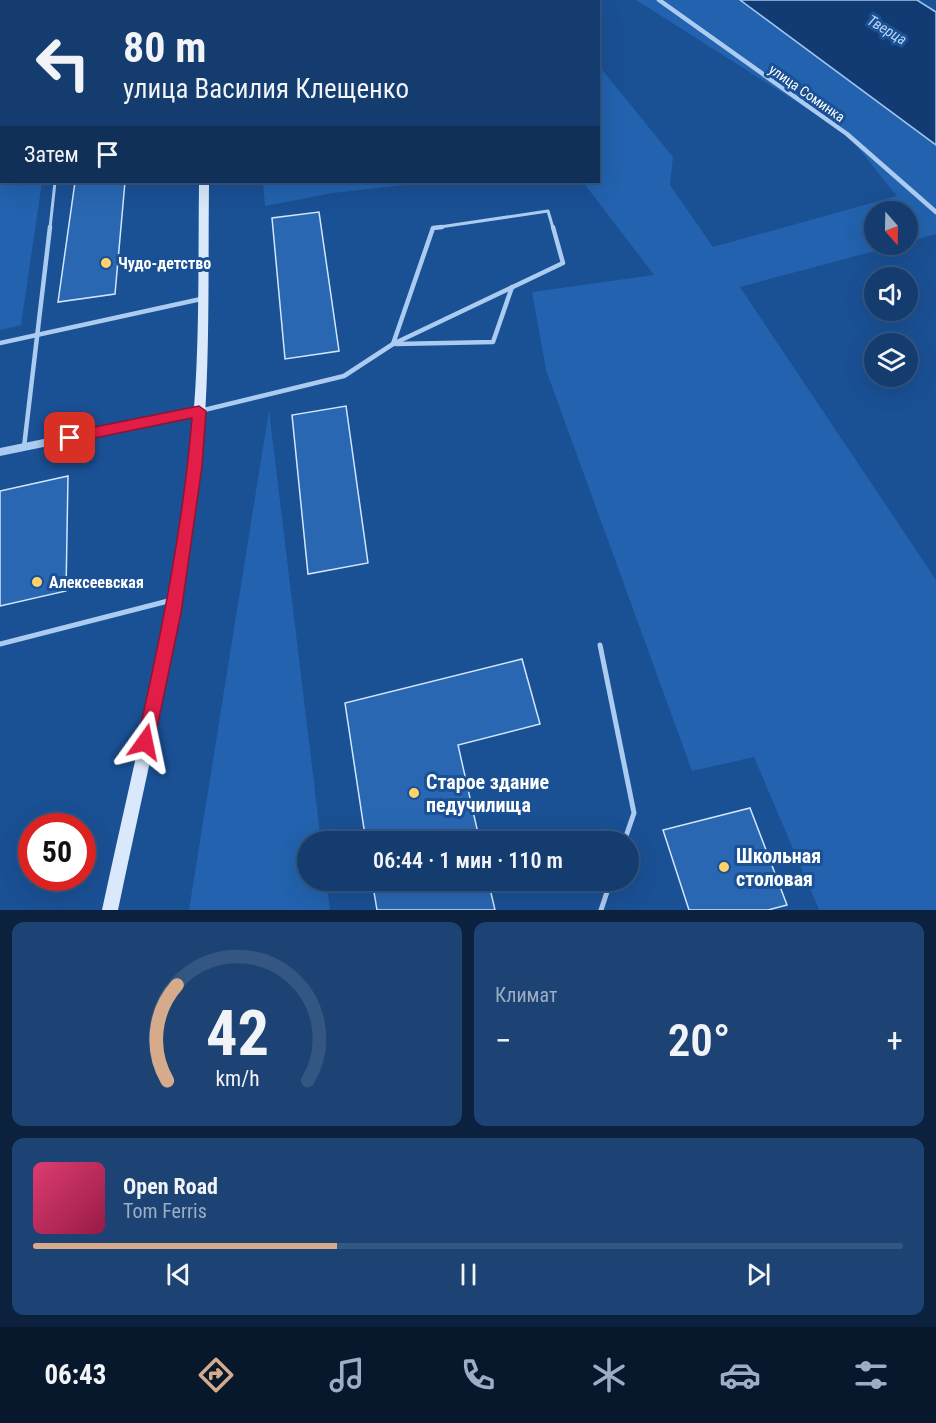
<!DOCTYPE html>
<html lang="ru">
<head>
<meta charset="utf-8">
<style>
	body { margin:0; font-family:"Roboto Condensed",sans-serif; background:#1d4374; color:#f1f3f6; height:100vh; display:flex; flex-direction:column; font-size:22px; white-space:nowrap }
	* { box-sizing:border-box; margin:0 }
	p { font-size:20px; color:#9dadc3 }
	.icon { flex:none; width:33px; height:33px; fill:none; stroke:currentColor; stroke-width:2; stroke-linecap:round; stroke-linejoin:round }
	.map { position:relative; height:910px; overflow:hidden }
	.drawer { display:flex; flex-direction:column; gap:12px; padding:12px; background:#0b213d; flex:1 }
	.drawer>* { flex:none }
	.guide { position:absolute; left:0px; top:0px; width:600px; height:183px; box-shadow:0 6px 24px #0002,0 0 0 2px #335682; background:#143c6f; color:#f1f3f6; overflow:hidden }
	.needle { width:39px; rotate:160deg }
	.fabs { position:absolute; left:864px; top:201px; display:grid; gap:12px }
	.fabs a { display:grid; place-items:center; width:54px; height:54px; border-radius:50%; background:#143c6f; box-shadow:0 6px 24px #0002,0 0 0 2px #335682; font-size:30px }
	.speed { position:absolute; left:18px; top:813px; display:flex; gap:12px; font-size:30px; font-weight:700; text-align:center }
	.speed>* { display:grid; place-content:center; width:78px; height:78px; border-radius:50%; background:#143c6f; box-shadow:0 6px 24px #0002,0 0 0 2px #335682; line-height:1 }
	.speed .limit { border:9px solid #d22; background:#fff; color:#111 }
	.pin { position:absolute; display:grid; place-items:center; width:51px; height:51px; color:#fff; margin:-26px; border-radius:12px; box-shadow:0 3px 9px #0006 }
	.me { position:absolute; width:66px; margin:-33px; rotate:12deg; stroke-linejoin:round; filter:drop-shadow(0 0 4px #0008) }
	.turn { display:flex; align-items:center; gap:21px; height:126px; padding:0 24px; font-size:27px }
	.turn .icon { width:78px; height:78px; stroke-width:2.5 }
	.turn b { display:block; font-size:42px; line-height:51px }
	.then { display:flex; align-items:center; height:57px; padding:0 24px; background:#0003; gap:12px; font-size:22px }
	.big { font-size:45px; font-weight:600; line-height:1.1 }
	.drawer .widget { flex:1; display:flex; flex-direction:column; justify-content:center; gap:9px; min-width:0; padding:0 21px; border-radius:12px; background:#1d4374 }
	.drawer .dial { align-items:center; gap:0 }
	.dial svg { height:156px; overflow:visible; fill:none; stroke:#335682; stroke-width:7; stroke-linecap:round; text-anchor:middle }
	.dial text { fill:#f1f3f6; stroke:none }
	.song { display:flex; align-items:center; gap:18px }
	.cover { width:72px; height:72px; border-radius:9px; background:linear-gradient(135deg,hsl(340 70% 55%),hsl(340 70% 35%)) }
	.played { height:6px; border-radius:3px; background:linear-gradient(90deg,#d6ab8b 35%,#335682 35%) }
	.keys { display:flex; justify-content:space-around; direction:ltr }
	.heat { display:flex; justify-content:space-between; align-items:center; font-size:33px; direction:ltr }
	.drawer .tiles { flex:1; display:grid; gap:12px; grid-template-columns:1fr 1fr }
	.widget:last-child { grid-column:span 2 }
	.trip { position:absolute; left:297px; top:831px; width:342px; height:60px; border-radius:30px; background:#143c6f; box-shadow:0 6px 24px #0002,0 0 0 2px #335682; font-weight:600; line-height:60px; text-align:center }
	.menu { display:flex; height:96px; justify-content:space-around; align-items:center; background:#08182c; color:#9dadc3 }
	.menu .icon { width:42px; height:42px }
	.menu .current { color:#d6ab8b }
	.menu b { font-size:27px; color:#f1f3f6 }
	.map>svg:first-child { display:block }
	.green { fill:#2262ae }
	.water { fill:#113b72; stroke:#9ec6f2; stroke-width:1.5 }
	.building { fill:#2967b3; stroke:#d2e5fb; stroke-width:1.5 }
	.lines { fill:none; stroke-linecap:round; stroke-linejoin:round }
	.service-far2 { stroke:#abcbf0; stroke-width:3 }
	.service-far1 { stroke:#abcbf0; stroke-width:4.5 }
	.service { stroke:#abcbf0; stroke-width:5 }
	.minor { stroke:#abcbf0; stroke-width:4.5 }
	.tertiary { fill:#abcbf0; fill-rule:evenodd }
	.secondary { fill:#d9e8fb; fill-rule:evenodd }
	.route { fill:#e11d48; stroke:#92132f; stroke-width:1.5 }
	.poi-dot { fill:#ffd26a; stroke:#1a5094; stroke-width:2 }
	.labels { text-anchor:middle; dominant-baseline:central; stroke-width:6; stroke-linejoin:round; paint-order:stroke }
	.far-street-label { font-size:14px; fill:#fff; stroke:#1a5094 }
	.far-water-label { font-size:15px; font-style:italic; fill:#b8d5f7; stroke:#1a5094 }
	.poi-label { font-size:16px; font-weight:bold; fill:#fff; stroke:#1a5094; text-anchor:start }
	.near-poi-label { font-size:20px; font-weight:bold; fill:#fff; stroke:#1a5094; text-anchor:start }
</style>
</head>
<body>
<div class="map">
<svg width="936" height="910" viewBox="0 0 936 910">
	<rect width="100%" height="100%" fill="#1a5094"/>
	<g class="green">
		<path d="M636 0H740L936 145V234L908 242V212H874V244L897 245 740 287 936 580V910H819L754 757 692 771 546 370 532 292 654 275 583 182H598L599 66 673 157 670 185 713 247 897 196 847 134Z"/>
		<path d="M0 87 2 182H42L21 325 0 330Z"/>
		<path d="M263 182H430L333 193 265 206Z"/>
		<path d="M269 410 321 841 308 842V880L326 881 330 910H189Z"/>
	</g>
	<path class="water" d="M740 0H917L936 12V145Z"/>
	<g class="building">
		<path d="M75 182H125L115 294 58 302Z"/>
		<path d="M319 212 339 351 285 359 272 218Z"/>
		<path d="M346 406 368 563 308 574 292 415Z"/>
		<path d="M68 476 66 591 0 606V491Z"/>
		<path d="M522 659 540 724 458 745 480 842H366L345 703Z"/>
		<path d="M750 808 787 905 768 910H689L663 830Z"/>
		<path d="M372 880H488L495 910H377Z"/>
	</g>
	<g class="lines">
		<g class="service-far2">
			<path d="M50 228 55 182"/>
			<path d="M433 228 548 211 553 228"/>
		</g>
		<g class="service-far1">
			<path d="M0 343 201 299"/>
			<path d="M393 344 433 228 442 227"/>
			<path d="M393 344 563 263 553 227"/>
			<path d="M396 344 493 342 512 287"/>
			<path d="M200 411 344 376 393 344"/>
			<path d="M24 447 50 227"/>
		</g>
		<g class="service">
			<path d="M0 644 172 600"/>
			<path d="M600 645 634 813 624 842"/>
			<path d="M601 910 611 880"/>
		</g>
		<path class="minor" d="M659 0 847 134 936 212"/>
		<path class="tertiary" d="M199 407 203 408 204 411 203 414 199 415 0 456V448Z"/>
		<g class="secondary">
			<rect x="202" y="0" width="8" height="2"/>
			<path d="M199 182H209C208 265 210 349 204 432 191 593 151 752 118 910H102C136 752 177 593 192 432 200 349 198 265 199 182Z"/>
		</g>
	</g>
	<path class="route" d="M199 406 206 411 202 466 181 613 154 742 151 748 145 751 139 748 137 742C161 635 183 528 192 418L70 443 63 438 70 432Z"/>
	<g class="poi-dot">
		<circle cx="106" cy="263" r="6"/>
		<circle cx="37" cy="582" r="6"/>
		<circle cx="414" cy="793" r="6"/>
		<circle cx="724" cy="867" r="6"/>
	</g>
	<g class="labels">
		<g class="far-street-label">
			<text transform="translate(807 93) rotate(35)">улица Соминка</text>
		</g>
		<g class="far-water-label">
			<text transform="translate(887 30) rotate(31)">Тверца</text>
		</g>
		<g class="poi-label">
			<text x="118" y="263">Чудо-детство</text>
			<text x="49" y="582">Алексеевская</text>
		</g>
		<g class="near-poi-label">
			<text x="426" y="782">Старое здание<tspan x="426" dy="23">педучилища</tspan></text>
			<text x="736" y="856">Школьная<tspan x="736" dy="23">столовая</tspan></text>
		</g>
	</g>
</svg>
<div class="fabs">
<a><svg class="needle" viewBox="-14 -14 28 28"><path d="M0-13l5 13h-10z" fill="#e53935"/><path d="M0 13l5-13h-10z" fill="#9dadc3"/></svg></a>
<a><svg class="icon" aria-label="sound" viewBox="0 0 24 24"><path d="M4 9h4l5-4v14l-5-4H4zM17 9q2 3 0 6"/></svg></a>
<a><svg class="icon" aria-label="layers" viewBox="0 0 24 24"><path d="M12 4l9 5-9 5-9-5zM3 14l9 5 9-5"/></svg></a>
</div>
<div class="speed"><div class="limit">50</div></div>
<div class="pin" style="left:70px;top:438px;background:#d93025"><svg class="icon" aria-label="arrive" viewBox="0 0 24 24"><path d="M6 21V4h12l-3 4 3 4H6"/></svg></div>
<svg class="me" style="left:145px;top:742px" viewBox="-20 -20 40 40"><path d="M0-17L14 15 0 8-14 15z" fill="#e11d48" stroke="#fff" stroke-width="4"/></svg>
<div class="trip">06:44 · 1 мин · 110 m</div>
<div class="guide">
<div class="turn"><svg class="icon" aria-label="left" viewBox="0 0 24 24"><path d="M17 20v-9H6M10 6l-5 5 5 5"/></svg><div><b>80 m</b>улица Василия Клещенко</div></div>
<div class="then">Затем<svg class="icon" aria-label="arrive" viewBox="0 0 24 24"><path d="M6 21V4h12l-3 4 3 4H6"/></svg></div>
</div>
</div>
<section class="drawer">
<div class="tiles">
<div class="widget dial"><svg viewBox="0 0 100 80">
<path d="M14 69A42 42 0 1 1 86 69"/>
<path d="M14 69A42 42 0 0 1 19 20" stroke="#d6ab8b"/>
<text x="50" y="56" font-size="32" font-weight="700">42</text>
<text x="50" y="72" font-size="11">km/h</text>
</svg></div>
<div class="widget"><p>Климат</p>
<div class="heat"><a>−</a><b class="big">20°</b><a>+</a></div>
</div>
<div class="widget">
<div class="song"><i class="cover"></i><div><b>Open Road</b><p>Tom Ferris</p></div></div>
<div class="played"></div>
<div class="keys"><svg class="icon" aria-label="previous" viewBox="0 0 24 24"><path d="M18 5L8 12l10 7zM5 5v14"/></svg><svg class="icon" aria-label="pause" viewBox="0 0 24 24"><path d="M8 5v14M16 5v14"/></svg><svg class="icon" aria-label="next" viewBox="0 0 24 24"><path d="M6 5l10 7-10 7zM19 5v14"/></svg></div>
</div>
</div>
</section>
<nav class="menu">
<b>06:43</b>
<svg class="icon current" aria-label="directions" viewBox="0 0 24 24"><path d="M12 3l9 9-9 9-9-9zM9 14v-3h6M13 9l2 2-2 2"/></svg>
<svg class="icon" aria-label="music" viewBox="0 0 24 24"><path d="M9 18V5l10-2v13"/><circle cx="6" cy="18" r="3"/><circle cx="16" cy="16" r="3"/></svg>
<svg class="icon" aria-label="phone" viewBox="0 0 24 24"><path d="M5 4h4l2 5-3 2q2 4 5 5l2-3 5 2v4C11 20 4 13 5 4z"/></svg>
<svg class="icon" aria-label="climate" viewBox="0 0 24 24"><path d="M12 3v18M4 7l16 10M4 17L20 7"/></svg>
<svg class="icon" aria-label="car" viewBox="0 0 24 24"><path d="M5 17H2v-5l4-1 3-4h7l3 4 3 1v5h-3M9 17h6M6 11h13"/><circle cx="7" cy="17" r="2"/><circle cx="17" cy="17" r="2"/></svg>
<svg class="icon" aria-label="filters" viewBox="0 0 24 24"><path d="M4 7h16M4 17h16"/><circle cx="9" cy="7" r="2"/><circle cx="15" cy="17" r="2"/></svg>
</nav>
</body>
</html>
